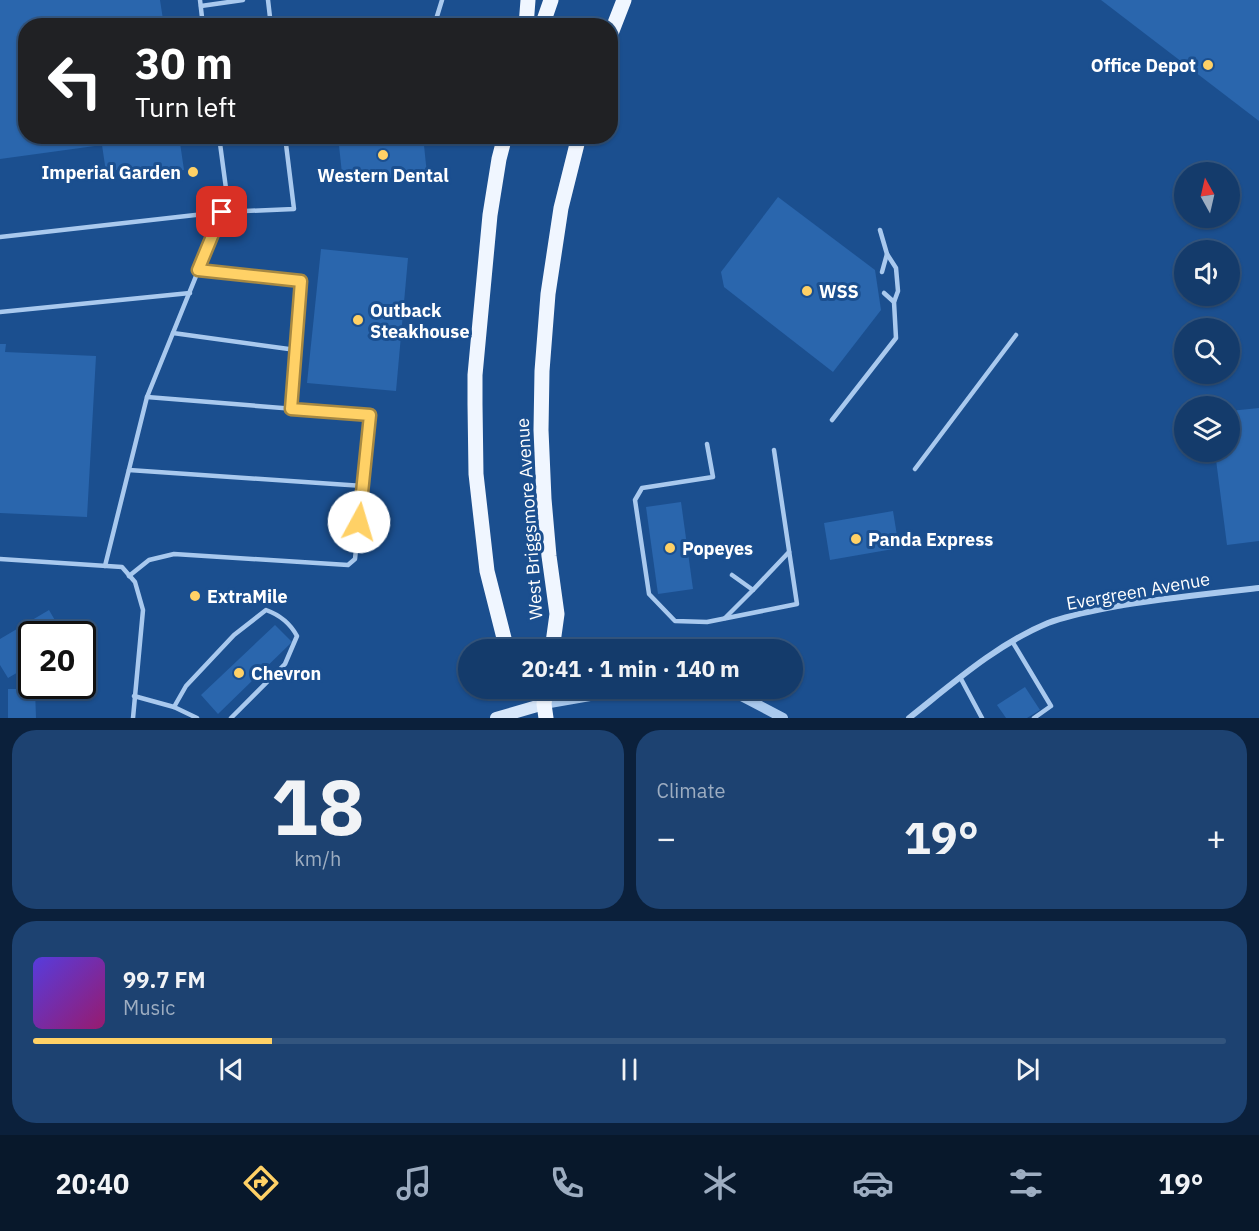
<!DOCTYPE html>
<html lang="en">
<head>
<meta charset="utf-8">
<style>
	body { margin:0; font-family:"IBM Plex Sans",sans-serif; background:#1d4271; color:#f1f3f6; height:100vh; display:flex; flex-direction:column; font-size:22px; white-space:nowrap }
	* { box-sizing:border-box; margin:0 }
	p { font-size:20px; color:#9dadc1 }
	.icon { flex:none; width:33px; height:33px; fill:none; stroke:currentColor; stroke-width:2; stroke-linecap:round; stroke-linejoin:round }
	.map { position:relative; height:718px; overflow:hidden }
	.details { display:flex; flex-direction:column; gap:12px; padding:12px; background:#0b203b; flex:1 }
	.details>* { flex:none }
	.banner { position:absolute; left:18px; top:18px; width:600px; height:126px; border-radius:24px; box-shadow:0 2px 4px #0004,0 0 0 2px #33557e; background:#202124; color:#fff; overflow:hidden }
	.needle { width:39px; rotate:352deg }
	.controls { position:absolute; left:1174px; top:162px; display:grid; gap:12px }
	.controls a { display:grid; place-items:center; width:66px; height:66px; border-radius:50%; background:#143b6b; box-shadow:0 2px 4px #0004,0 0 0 2px #33557e; font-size:30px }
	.speed { position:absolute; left:18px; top:621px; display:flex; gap:12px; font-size:30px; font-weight:700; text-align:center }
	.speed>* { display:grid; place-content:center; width:78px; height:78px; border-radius:50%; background:#143b6b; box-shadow:0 2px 4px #0004,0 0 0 2px #33557e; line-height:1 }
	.speed .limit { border:3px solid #111; border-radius:9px; background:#fff; color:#111 }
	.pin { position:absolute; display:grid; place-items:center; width:51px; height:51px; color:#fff; margin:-26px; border-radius:12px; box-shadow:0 3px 9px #0006 }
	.me { position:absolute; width:66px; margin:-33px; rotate:6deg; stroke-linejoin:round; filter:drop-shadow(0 0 4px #0008) }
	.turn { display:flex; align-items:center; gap:21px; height:126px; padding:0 18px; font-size:27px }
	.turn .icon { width:78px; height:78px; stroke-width:2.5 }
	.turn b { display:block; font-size:42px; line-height:51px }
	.big { font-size:45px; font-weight:700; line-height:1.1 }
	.details .widget { flex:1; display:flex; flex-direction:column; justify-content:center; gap:9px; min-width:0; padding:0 21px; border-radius:24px; background:#1d4271 }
	.details .dial { align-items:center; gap:0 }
	.dial b { font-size:78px; line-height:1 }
	.song { display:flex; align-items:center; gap:18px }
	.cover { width:72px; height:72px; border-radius:9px; background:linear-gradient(135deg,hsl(250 70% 55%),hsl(320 70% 35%)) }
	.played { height:6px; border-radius:3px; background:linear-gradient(90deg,#ffd166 20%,#33557e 20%) }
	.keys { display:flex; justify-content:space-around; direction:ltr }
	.heat { display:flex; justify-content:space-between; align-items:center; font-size:33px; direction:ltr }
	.details .tiles { flex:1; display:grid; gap:12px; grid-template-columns:1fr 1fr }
	.widget:last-child { grid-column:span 2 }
	.trip { position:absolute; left:458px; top:639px; width:345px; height:60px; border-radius:30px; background:#143b6b; box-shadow:0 2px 4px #0004,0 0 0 2px #33557e; font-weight:700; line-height:60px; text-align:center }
	.tab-bar { display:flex; height:96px; justify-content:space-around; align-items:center; background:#08182b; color:#9dadc1 }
	.tab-bar .icon { width:42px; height:42px }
	.tab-bar .current { color:#ffd166 }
	.tab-bar b { font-size:27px; color:#f1f3f6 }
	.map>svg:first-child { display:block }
	.building { fill:#2a66ad }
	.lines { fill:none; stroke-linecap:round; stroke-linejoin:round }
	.service { stroke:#a9c9ee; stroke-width:4.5 }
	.minor { stroke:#a9c9ee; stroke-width:6 }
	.tertiary { stroke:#a9c9ee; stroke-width:10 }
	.secondary { stroke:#d6e6fa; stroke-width:12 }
	.primary { stroke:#f0f6ff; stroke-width:15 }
	.route-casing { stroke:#a68842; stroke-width:15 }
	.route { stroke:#ffd166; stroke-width:10 }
	.poi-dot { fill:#ffd166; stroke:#1b4f8f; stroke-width:2 }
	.labels { text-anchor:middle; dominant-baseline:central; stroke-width:6; stroke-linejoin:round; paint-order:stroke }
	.poi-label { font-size:18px; font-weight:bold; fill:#fff; stroke:#1b4f8f; text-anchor:start }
	.street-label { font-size:18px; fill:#fff; stroke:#1b4f8f }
</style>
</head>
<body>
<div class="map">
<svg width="1259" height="718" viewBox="0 0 1259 718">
	<rect width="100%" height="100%" fill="#1b4f8f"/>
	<g class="building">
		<path d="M0 0H160L164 26H26V136H179L184 170 123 178 122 169 106 172 102 145 0 159Z"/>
		<path d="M1101 0H1259V121Z"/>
		<path d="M338 136H423L427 174 343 183Z"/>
		<path d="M778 197 875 270 881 310 833 372 724 287 721 272Z"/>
		<path d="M321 249 408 258 396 391 307 383Z"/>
		<path d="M0 344H6L5 352 96 356 87 517 0 513Z"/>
		<path d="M1259 408V541L1227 545 1215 452H1230V411Z"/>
		<path d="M681 502 693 589 658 594 646 507Z"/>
		<path d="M893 511 899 548 830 560 824 523Z"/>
		<path d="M49 610 63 634H32V664L8 678 0 665V639Z"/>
		<path d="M275 625 292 642 218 714 201 695Z"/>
		<path d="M1025 687 1040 710 1027 718H1006L997 705Z"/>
		<path d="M8 689H35L36 718H8Z"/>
	</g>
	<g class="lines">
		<g class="service">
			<path d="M200 0 203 26"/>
			<path d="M268 0 271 26"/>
			<path d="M201 6 243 0"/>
			<path d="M434 26 442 0"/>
			<path d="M219 136 229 211"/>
			<path d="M0 237 222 212 294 209 285 136"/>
			<path d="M199 270 301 281 292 409"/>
			<path d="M882 272 887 254"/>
			<path d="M884 293 894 302"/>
			<path d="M0 312 190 293"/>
			<path d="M173 333 296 350"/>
			<path d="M832 420 896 338 894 302 898 291 896 268 887 254 880 230"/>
			<path d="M707 444 713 477 642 488 635 500 649 594 675 621 707 622 797 604 774 450"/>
			<path d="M915 469 1016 335"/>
			<path d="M129 470 363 486"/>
			<path d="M0 559 122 567 135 582 143 610 133 718"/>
			<path d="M105 566 147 397 222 212"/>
			<path d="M732 575 753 590 789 552"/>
			<path d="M129 576 149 560 174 554 348 565 355 559 370 415 147 397"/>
			<path d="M725 618 753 590"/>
			<path d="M1012 641 1051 706 1034 718"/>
			<path d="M960 677 982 718"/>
			<path d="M134 696 174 707 197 718"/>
			<path d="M174 707 186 686 234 635 266 610C280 615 290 623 297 636L285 664 231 718"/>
		</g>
		<path class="minor" d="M909 718C952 684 997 644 1048 623 1072 614 1098 610 1123 605 1168 598 1214 593 1259 588"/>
		<g class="tertiary">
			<path d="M717 688 730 690 783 718"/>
			<path d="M544 704 636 688"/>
		</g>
		<path class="secondary" d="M496 718 544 704"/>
		<g class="primary">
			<path d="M526 26 528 0"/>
			<path d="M542 26 551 0"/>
			<path d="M610 36 624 0"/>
			<path d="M505 136 499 159 490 215 475 375V404L476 474 487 571 507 650"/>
			<path d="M552 650 557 614 549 556 544 499 541 430 542 371 548 294 561 208 579 136"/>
			<path d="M546 718 544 704 546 688"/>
		</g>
	</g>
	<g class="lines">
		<g class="route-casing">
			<path id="route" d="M222 212 198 270 301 281 291 409 370 415 359 522"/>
		</g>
		<use href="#route" class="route"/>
	</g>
	<g class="poi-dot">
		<circle cx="1208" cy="65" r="6"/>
		<circle cx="383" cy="155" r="6"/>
		<circle cx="193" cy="172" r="6"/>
		<circle cx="807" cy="291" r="6"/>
		<circle cx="358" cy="320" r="6"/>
		<circle cx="856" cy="539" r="6"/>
		<circle cx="670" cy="548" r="6"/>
		<circle cx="195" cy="596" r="6"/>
		<circle cx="239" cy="673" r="6"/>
	</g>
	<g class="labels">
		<g class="poi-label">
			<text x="1196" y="65" text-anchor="end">Office Depot</text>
			<text x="181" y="172" text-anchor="end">Imperial Garden</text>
			<text x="383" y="175" text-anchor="middle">Western Dental</text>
			<text x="819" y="291">WSS</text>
			<text x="370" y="310">Outback<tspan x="370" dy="21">Steakhouse</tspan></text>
			<text x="868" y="539">Panda Express</text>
			<text x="682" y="548">Popeyes</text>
			<text x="207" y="596">ExtraMile</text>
			<text x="251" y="673">Chevron</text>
		</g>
		<g class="street-label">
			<text transform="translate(529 519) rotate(-94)">West Briggsmore Avenue</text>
			<text transform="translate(1138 591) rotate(-10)">Evergreen Avenue</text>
		</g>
	</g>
</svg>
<div class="controls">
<a><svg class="needle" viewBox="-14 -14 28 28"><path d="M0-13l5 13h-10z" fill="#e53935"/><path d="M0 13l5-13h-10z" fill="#9dadc1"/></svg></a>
<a><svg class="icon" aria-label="sound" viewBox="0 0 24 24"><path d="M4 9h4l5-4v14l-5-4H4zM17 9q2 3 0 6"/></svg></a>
<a><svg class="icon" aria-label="search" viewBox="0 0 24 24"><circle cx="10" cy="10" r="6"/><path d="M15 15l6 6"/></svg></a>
<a><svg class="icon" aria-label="layers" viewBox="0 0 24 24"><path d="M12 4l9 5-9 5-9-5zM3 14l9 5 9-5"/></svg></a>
</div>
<div class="speed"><div class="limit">20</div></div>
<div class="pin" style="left:222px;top:212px;background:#d93025"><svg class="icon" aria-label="arrive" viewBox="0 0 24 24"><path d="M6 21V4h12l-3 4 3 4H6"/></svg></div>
<svg class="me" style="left:359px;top:522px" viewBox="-20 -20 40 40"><circle r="19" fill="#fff"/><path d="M0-13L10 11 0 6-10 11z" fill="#ffd166"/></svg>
<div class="trip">20:41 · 1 min · 140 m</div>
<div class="banner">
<div class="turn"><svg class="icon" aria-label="left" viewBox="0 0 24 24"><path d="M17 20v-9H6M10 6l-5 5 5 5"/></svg><div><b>30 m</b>Turn left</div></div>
</div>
</div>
<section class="details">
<div class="tiles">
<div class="widget dial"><b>18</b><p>km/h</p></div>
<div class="widget"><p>Climate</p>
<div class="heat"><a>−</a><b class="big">19°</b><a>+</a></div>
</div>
<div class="widget">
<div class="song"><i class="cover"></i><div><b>99.7 FM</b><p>Music</p></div></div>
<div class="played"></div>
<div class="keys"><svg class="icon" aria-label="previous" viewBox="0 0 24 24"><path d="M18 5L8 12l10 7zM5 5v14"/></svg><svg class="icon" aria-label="pause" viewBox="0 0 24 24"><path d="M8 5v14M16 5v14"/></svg><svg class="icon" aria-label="next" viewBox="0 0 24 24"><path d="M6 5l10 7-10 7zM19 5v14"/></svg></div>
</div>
</div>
</section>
<nav class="tab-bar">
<b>20:40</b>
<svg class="icon current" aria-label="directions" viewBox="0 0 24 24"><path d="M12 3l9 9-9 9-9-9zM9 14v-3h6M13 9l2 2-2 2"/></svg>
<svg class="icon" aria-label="music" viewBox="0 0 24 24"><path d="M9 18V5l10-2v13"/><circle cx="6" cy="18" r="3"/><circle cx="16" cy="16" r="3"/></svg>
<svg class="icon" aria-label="phone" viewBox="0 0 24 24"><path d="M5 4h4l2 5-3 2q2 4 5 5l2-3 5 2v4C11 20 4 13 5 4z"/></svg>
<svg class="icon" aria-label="climate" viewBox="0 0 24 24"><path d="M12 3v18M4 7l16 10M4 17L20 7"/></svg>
<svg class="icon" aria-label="car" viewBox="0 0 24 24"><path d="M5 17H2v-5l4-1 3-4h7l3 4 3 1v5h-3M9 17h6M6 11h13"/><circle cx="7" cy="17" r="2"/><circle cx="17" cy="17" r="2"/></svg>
<svg class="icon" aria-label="filters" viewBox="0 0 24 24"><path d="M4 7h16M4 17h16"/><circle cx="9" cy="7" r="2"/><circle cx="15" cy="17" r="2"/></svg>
<b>19°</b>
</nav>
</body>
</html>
